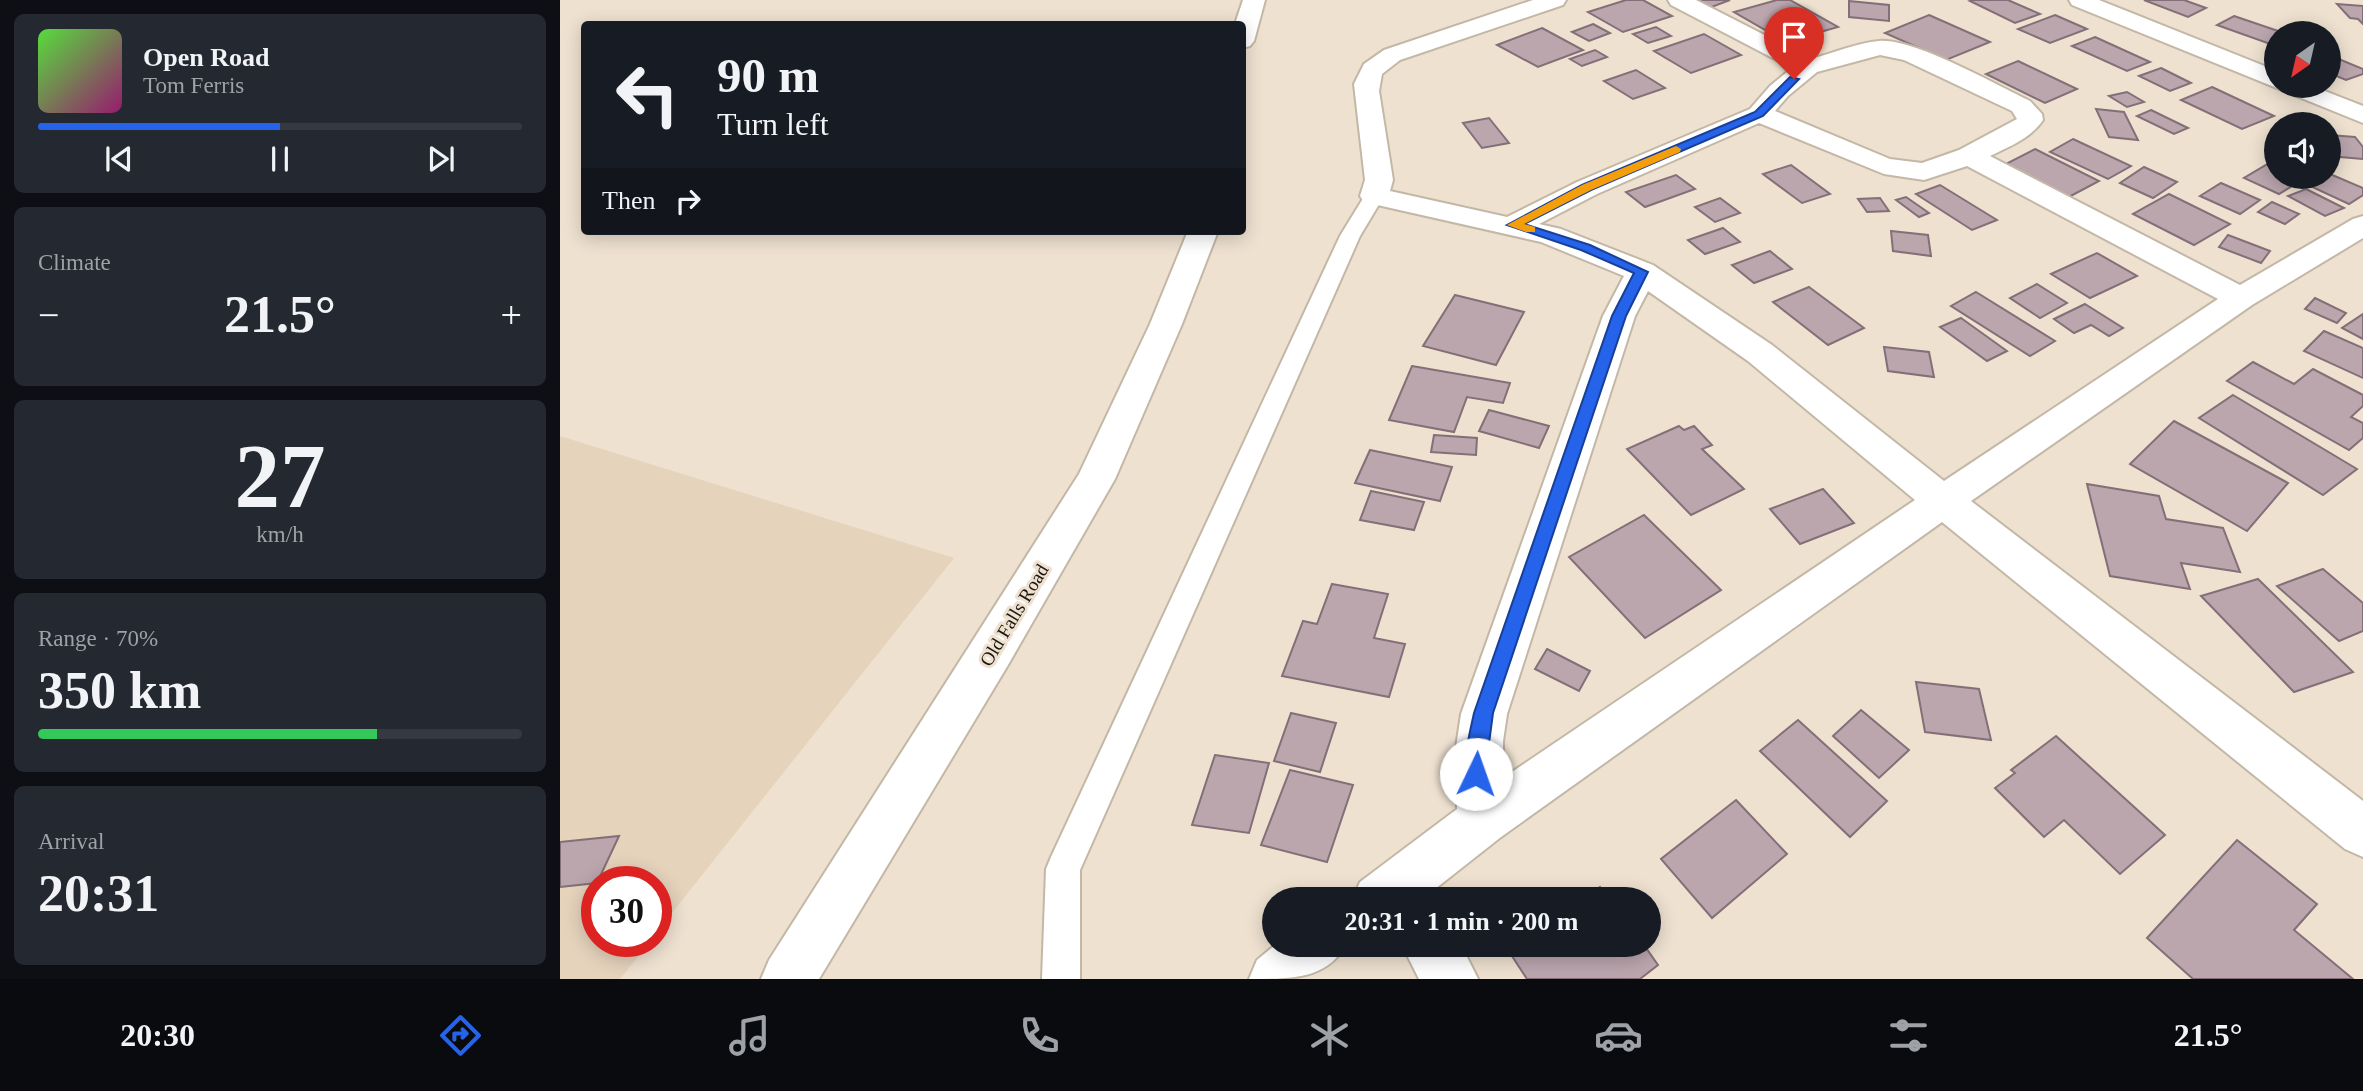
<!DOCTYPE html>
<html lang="en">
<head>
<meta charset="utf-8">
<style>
	body { margin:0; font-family:Georgia,serif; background:#242831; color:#f1f3f6; height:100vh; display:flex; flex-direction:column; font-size:26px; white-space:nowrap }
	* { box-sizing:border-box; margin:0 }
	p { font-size:23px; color:#9ea1a6 }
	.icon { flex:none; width:38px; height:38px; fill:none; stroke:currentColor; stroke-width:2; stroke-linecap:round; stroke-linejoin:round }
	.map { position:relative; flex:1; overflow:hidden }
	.drawer { display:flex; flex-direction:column; gap:14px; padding:14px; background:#0d0f14; width:560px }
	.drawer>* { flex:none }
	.top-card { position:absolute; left:21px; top:21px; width:665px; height:214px; border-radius:7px; box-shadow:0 4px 18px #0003; background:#171b24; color:#f1f3f6; overflow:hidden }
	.needle { width:46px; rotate:214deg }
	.tools { position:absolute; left:1704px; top:21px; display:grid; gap:14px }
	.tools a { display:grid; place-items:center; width:77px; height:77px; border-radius:50%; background:#171b24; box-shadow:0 4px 18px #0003; font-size:35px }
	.speed { position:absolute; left:21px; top:866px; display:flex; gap:14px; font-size:35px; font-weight:700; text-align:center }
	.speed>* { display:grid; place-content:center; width:91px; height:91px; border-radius:50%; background:#171b24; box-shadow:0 4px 18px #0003; line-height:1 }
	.speed .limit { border:10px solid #d22; background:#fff; color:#111 }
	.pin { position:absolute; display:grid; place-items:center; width:60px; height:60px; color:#fff; margin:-72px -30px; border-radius:50% 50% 50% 0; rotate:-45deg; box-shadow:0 0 7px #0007 }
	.pin .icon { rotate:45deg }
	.me { position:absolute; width:77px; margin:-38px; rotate:3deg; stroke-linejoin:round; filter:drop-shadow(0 0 5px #0008) }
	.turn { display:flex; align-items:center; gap:24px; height:147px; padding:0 21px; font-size:32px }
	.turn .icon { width:91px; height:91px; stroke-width:2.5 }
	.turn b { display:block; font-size:49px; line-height:60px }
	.then { display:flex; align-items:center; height:66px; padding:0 21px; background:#0003; gap:14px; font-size:26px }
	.big { font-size:52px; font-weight:700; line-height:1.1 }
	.drawer .tile { flex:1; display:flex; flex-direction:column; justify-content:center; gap:10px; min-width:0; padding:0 24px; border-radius:10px; background:#242831 }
	.drawer .dial { align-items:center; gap:0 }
	.dial b { font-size:91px; line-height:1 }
	.song { display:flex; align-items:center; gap:21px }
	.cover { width:84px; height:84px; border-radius:10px; background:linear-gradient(135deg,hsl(110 70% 55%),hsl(320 70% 35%)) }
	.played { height:7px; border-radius:4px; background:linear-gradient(90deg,#2563eb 50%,#363941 50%) }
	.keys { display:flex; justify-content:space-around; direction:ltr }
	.heat { display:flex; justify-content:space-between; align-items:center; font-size:38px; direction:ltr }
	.charge { height:10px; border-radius:5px; background:linear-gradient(90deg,#34c759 70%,#363941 0) }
	.trip { position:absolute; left:702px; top:887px; width:399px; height:70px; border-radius:35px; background:#171b24; box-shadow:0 4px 18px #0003; font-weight:700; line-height:70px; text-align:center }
	.dock { display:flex; height:112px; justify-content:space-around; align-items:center; background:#090b0e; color:#9ea1a6 }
	.dock .icon { width:49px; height:49px }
	.dock .selected { color:#2563eb }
	.dock b { font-size:32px; color:#f1f3f6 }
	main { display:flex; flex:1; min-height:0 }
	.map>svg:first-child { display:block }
	.built { fill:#e5d3bc }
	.building { fill:#bba6ae; stroke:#836f77; stroke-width:2 }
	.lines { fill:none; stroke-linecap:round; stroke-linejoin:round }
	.lane-casing { stroke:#c3b7a6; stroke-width:4 }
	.street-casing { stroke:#c3b7a6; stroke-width:4 }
	.secondary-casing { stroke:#c3b7a6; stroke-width:4 }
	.lane { fill:#fff; fill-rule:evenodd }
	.street { fill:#fff; fill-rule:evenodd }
	.secondary { fill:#fff; fill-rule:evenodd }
	.route { fill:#2563eb; stroke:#184099; stroke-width:2 }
	.slow { fill:#f59e0b }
	.labels { text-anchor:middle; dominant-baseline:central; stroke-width:6; stroke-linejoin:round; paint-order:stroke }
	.street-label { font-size:19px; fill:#19150f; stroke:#eee1d0 }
</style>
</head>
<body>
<main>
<section class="drawer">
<div class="tile">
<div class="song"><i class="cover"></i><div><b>Open Road</b><p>Tom Ferris</p></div></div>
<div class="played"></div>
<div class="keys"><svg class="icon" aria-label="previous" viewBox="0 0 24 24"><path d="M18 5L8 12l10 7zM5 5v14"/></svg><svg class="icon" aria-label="pause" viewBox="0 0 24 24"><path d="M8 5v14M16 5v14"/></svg><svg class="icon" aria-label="next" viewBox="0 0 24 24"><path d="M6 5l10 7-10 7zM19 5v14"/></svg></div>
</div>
<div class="tile"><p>Climate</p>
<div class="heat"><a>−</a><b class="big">21.5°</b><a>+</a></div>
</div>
<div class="tile dial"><b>27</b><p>km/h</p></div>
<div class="tile"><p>Range · 70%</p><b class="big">350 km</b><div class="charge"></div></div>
<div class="tile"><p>Arrival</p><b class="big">20:31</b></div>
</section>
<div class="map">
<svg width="1803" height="979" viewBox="0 0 1803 979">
	<rect width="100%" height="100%" fill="#eee1d0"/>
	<path class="built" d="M0 436 394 558 96 933V882H37V942H90L60 979H0Z"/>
	<g class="building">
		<path d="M1066 0H1083L1112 16 1063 32 1028 12Z"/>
		<path d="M1132 0H1170L1149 8Z"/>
		<path d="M1217 0H1230L1278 27 1226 42 1174 12Z"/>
		<path d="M1414 0H1448L1480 14 1455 23 1410 1Z"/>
		<path d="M1584 0H1624L1646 8 1628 17Z"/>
		<path d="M1289 1 1329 5V21L1289 17Z"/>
		<path d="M1777 4 1803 6V24L1798 19 1790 18Z"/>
		<path d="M1369 15 1430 42 1386 60 1325 33Z"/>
		<path d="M1495 15 1527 29 1490 43 1458 29Z"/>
		<path d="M1674 16 1724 33H1717V44L1713 45 1657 25Z"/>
		<path d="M1033 24 1050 33 1029 41 1012 32Z"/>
		<path d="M1096 27 1111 36 1088 43 1073 34Z"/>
		<path d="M982 28 1023 50 978 67 937 45Z"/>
		<path d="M1144 34 1181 55 1131 73 1094 51Z"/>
		<path d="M1535 37 1590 62 1567 71 1512 46Z"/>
		<path d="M1035 50 1047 57 1022 66 1010 59Z"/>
		<path d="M1769 55 1803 69V74L1786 80 1769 73Z"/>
		<path d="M1458 61 1517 89 1485 103 1426 74Z"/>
		<path d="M1601 68 1631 83 1610 91 1579 76Z"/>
		<path d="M1076 70 1105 88 1073 99 1044 81Z"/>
		<path d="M1652 87 1714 116 1682 129 1621 100Z"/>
		<path d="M1567 92 1584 102 1567 107 1549 96Z"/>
		<path d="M1536 109 1564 112 1578 140 1549 137Z"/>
		<path d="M1591 110 1628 128 1614 134 1577 116Z"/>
		<path d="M929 118 949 143 922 148 903 123Z"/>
		<path d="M1769 135 1795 137 1803 147V159L1769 156Z"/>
		<path d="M1513 139 1571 166 1548 179 1490 152Z"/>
		<path d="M1475 149 1539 181 1505 199 1442 166Z"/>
		<path d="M1716 159 1717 177H1747L1719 194 1684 178Z"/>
		<path d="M1231 165 1270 194 1242 203 1203 174Z"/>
		<path d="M1584 167 1617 182 1593 198 1560 183Z"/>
		<path d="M1770 174 1803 188V195L1789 204 1750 186Z"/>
		<path d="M1116 175 1135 189 1085 207 1066 192Z"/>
		<path d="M1661 183 1700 200 1680 214 1640 196Z"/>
		<path d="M1380 185 1437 220 1412 230 1356 194Z"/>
		<path d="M1746 189 1784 208 1765 216 1728 196Z"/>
		<path d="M1609 194 1670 224 1634 245 1573 214Z"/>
		<path d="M1346 197 1369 213 1359 217 1336 200Z"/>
		<path d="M1160 198 1180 213 1155 222 1135 207Z"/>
		<path d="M1320 198 1329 211 1307 212 1298 199Z"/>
		<path d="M1712 202 1739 214 1725 224 1698 212Z"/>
		<path d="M1163 228 1180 242 1145 254 1128 240Z"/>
		<path d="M1331 231 1368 235 1371 256 1333 251Z"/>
		<path d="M1668 235 1710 251 1701 263 1659 247Z"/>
		<path d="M1210 251 1232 269 1194 283 1172 265Z"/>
		<path d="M1537 253 1577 276 1530 298 1491 274Z"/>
		<path d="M1477 284 1507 303 1480 318 1450 298Z"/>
		<path d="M1249 287 1304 328 1268 345 1213 302Z"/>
		<path d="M1416 292 1495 341 1470 356 1391 306Z"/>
		<path d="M895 295 964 312 936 365 863 346Z"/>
		<path d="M1755 298 1786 313 1777 323 1745 309Z"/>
		<path d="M1525 304 1563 328 1549 336 1531 325 1514 333 1494 319Z"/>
		<path d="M1803 314V339L1782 328Z"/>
		<path d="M1401 318 1447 351 1427 361 1380 327Z"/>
		<path d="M1764 331 1803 348V378L1744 351Z"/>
		<path d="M1324 347 1369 352 1374 377 1328 371Z"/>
		<path d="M1693 362 1734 384 1753 369 1803 395V406L1791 417 1803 423V438L1789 450 1667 381Z"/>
		<path d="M852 366 950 383 943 403 907 397 894 432 829 420Z"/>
		<path d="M1673 395 1797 469 1763 495 1639 418Z"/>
		<path d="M929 410 989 426 979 448 919 431Z"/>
		<path d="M1614 421 1728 483 1687 531 1570 464Z"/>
		<path d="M1119 426 1124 430 1134 426 1152 445 1142 449 1184 489 1131 515 1067 449Z"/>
		<path d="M874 435 917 438 916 455 871 452Z"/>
		<path d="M810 450 892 467 880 501 795 483Z"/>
		<path d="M1527 484 1599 496 1606 519 1663 528 1680 572 1621 563 1630 589 1550 576Z"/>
		<path d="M1263 489 1294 523 1240 544 1210 509Z"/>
		<path d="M811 491 864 502 854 530 800 520Z"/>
		<path d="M1084 515 1161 590 1085 638 1009 557Z"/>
		<path d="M1763 569 1803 603V631L1779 641 1717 586Z"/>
		<path d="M1698 579 1793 672 1734 692 1641 596Z"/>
		<path d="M772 584 828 594 814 638 845 644 829 697 722 676 743 621 757 624Z"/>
		<path d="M987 649 1030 671 1019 691 975 669Z"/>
		<path d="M1356 682 1419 689 1431 740 1365 732Z"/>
		<path d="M1301 710 1349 750 1319 778 1273 736Z"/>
		<path d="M731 713 776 723 760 772 714 761Z"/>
		<path d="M1238 720 1327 801 1290 837 1200 751Z"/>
		<path d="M1496 736 1605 835 1560 874 1504 820 1484 837 1435 788 1455 773 1451 770Z"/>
		<path d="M655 755 709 763 689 833 632 825Z"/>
		<path d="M730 770 793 785 767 862 701 845Z"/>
		<path d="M1176 800 1227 854 1152 918 1101 859Z"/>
		<path d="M59 836 37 883 0 887V842Z"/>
		<path d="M1677 840 1757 904 1734 930 1793 979H1633L1587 938Z"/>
		<path d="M1040 887 1049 900H1023Z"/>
		<path d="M961 945H1084L1098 965 1080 979H967L950 953Z"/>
	</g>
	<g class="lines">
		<g class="lane-casing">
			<path id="lane" d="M814 190 824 196 800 236 520 870V979H482L486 869 491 857 780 236 807 192Z"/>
		</g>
		<g class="street-casing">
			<g id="street">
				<path d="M973 0H1006L1003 5 840 60 822 74 819 91 833 180 830 191 947 217 1017 182 1190 109 1210 86 1232 68 1111 5 1108 0H1136L1251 59C1273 53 1297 43 1319 41 1354 38 1436 85 1470 101L1482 114 1483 120C1470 139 1450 146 1430 156L1680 285 1793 219 1803 216V238L1692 305 1411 501 1803 801V857L1785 849 1382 522 941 837 861 900H792L800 882 897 809 895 754 901 714 1043 316 1064 276 981 242 804 202 800 196 805 180 794 84 804 64 824 50ZM1320 55 1344 60 1452 111 1457 119 1399 150 1362 163 1330 159 1215 111 1228 96 1257 72ZM1199 123 1324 174 1364 180 1407 166 1658 299 1384 481 1212 345 1093 265 1001 229 979 224 1037 194ZM1088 291 1188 361 1355 500 943 778V741L947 714 1075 316Z"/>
				<path d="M1509 0H1539L1717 71V86H1752L1803 106V123L1512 5Z"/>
				<path d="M715 945H786C766 979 733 979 689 979L697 960Z"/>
				<path d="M842 945H901L918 979H859Z"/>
			</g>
		</g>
		<g class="secondary-casing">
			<g id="secondary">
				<path d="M683 0H705L694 41 690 46 682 48V24H675Z"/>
				<path d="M628 231H658L622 324 555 479 448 665 259 979H201L209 960 519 474 590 324Z"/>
			</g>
		</g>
		<use href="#lane" class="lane"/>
		<use href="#street" class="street"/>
		<use href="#secondary" class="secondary"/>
	</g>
	<path class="route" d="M1230 77 1239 79 1203 116 1031 190 964 224 1030 245 1088 272 1066 316 933 713 924 781 916 783 909 781C901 762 910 733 914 713L1052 316 1074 273 1021 250 947 225 1022 185 1195 112Z"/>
	<path class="slow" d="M1116 146 1121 149 1120 152 1031 190 964 224 975 227V232H966L947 225 1022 185Z"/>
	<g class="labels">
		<g class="street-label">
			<text transform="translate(454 615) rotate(-59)">Old Falls Road</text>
		</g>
	</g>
</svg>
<div class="tools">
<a><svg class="needle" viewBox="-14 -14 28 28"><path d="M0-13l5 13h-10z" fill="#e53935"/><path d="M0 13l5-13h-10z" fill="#9ea1a6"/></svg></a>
<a><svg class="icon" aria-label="sound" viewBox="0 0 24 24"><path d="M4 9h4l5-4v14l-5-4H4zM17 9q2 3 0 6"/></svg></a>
</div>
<div class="speed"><div class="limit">30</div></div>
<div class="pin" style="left:1234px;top:79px;background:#d93025"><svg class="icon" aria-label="arrive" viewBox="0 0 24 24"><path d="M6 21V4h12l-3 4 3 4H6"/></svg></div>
<svg class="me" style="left:916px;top:774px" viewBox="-20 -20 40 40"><circle r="19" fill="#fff"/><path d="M0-13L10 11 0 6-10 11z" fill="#2563eb"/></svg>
<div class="trip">20:31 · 1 min · 200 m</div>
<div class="top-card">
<div class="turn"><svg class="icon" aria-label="left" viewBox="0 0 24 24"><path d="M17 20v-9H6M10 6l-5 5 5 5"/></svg><div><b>90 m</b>Turn left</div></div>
<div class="then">Then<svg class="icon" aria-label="right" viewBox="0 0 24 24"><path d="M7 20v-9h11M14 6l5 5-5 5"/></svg></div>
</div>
</div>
</main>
<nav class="dock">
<b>20:30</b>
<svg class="icon selected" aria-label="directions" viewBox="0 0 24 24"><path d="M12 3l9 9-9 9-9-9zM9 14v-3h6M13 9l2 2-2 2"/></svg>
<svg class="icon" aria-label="music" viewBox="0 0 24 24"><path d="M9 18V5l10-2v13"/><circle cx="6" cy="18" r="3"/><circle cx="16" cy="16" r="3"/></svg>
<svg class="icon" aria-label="phone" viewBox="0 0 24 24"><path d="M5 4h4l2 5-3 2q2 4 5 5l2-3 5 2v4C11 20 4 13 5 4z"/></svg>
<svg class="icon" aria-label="climate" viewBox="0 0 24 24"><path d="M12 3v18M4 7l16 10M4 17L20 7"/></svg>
<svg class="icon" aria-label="car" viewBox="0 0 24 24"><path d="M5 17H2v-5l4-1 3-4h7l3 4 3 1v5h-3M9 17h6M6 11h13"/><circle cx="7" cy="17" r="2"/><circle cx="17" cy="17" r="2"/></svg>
<svg class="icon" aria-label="filters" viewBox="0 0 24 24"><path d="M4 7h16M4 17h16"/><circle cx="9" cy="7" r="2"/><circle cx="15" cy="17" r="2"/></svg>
<b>21.5°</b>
</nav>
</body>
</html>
